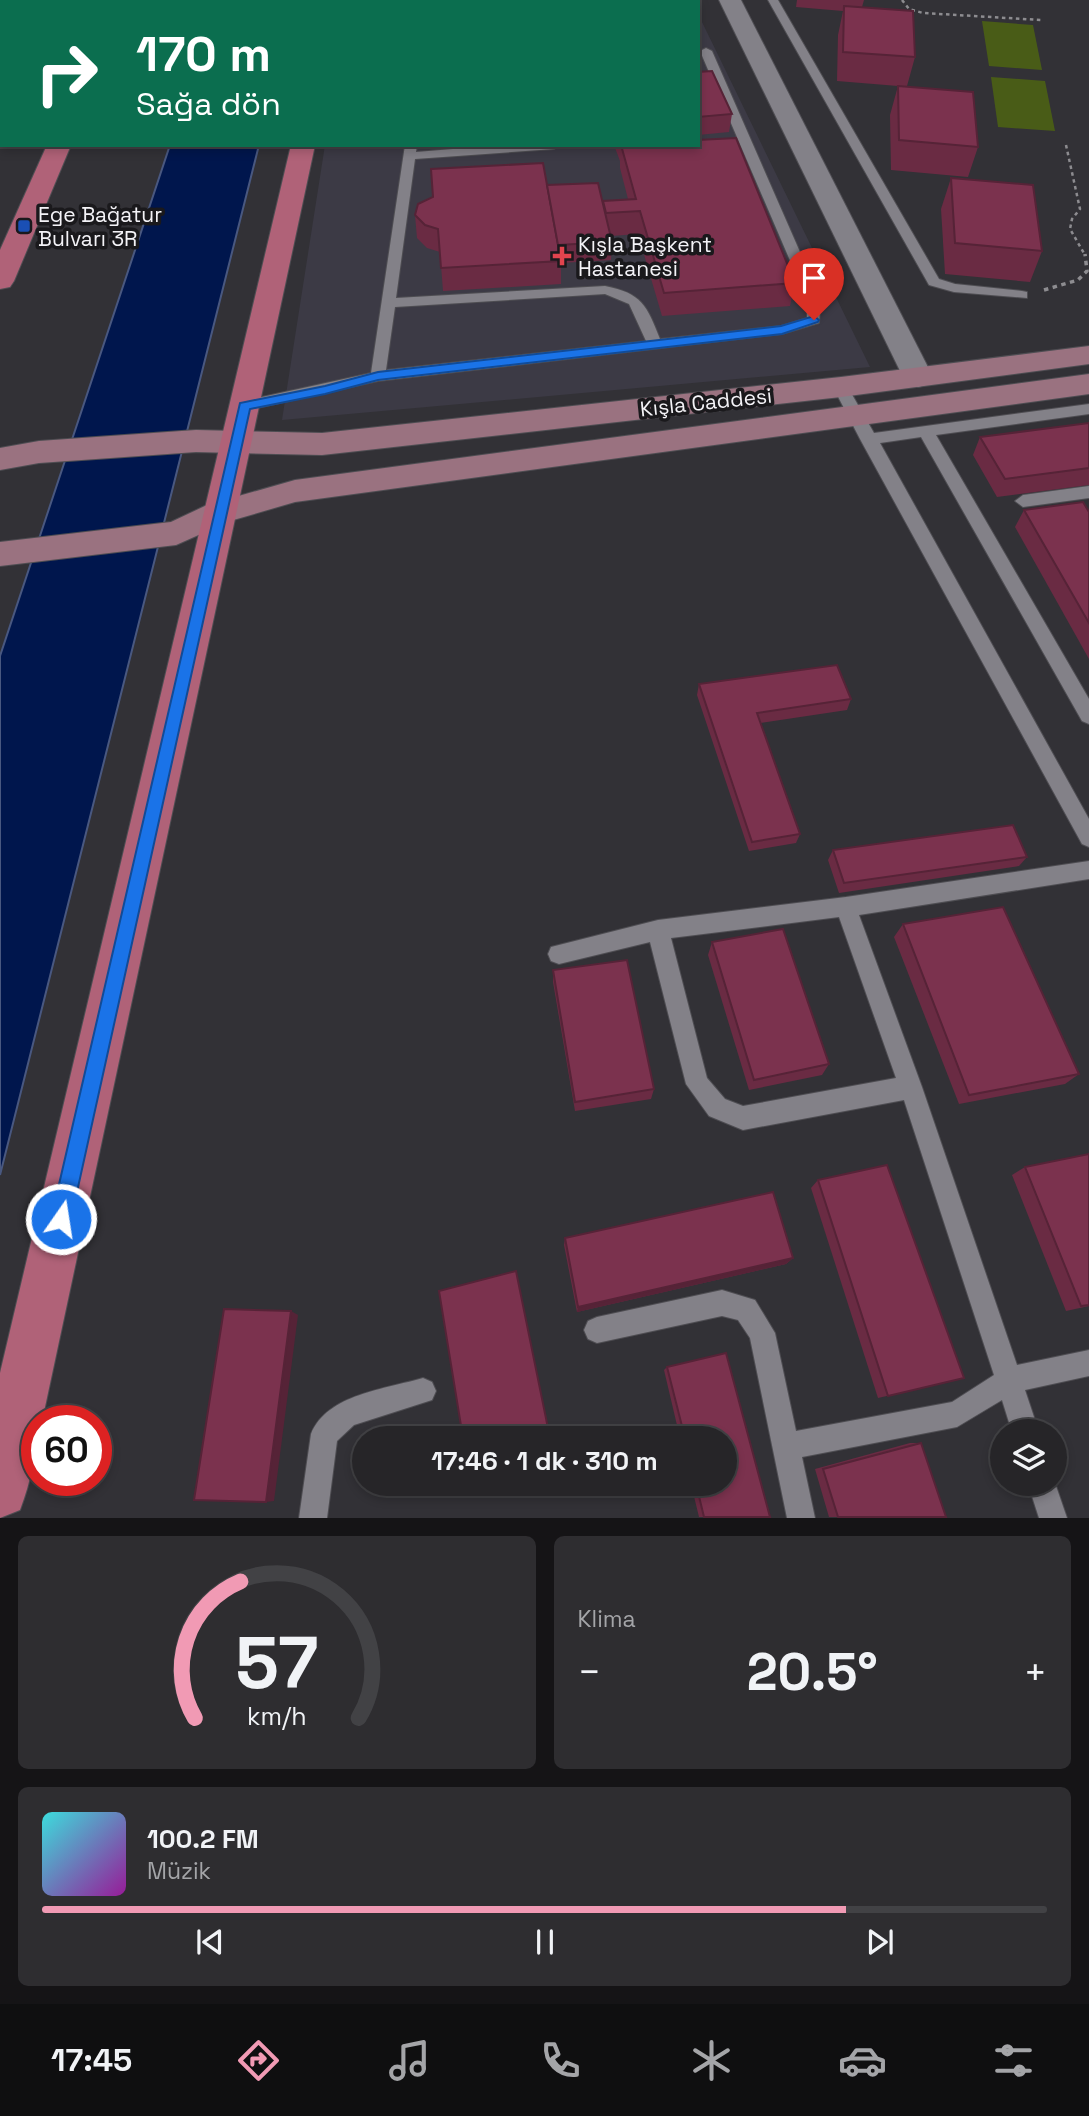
<!DOCTYPE html>
<html lang="tr">
<head>
<meta charset="utf-8">
<style>
	body { margin:0; font-family:"Space Grotesk",sans-serif; background:#2e2d30; color:#f1f3f6; height:100vh; display:flex; flex-direction:column; font-size:26px; white-space:nowrap }
	* { box-sizing:border-box; margin:0 }
	p { font-size:23px; color:#a4a5a8 }
	.icon { flex:none; width:38px; height:38px; fill:none; stroke:currentColor; stroke-width:2; stroke-linecap:round; stroke-linejoin:round }
	.map { position:relative; height:1518px; overflow:hidden }
	.sheet { display:flex; flex-direction:column; gap:18px; padding:18px; background:#151416; flex:1 }
	.sheet>* { flex:none }
	.guide { position:absolute; left:0px; top:0px; width:700px; height:147px; box-shadow:0 4px 10px #0003,0 0 0 2px #424245; background:#0b6e4f; color:#fff; overflow:hidden }
	.controls { position:absolute; left:990px; top:1419px; display:grid; gap:14px }
	.controls a { display:grid; place-items:center; width:77px; height:77px; border-radius:50%; background:#262528; box-shadow:0 4px 10px #0003,0 0 0 2px #424245; font-size:35px }
	.speed { position:absolute; left:21px; top:1405px; display:flex; gap:14px; font-size:35px; font-weight:700; text-align:center }
	.speed>* { display:grid; place-content:center; width:91px; height:91px; border-radius:50%; background:#262528; box-shadow:0 4px 10px #0003,0 0 0 2px #424245; line-height:1 }
	.speed .limit { border:10px solid #d22; background:#fff; color:#111 }
	.pin { position:absolute; display:grid; place-items:center; width:60px; height:60px; color:#fff; margin:-72px -30px; border-radius:50% 50% 50% 0; rotate:-45deg; box-shadow:0 0 7px #0007 }
	.pin .icon { rotate:45deg }
	.me { position:absolute; width:77px; margin:-38px; rotate:13deg; stroke-linejoin:round; filter:drop-shadow(0 0 5px #0008) }
	.turn { display:flex; align-items:center; gap:24px; height:147px; padding:0 21px; font-size:32px }
	.turn .icon { width:91px; height:91px; stroke-width:2.5 }
	.turn b { display:block; font-size:49px; line-height:60px }
	.big { font-size:52px; font-weight:800; line-height:1.1 }
	.sheet .widget { flex:1; display:flex; flex-direction:column; justify-content:center; gap:10px; min-width:0; padding:0 24px; border-radius:10px; background:#2e2d30 }
	.sheet .dial { align-items:center; gap:0 }
	.dial svg { height:182px; overflow:visible; fill:none; stroke:#424245; stroke-width:7; stroke-linecap:round; text-anchor:middle }
	.dial text { fill:#f1f3f6; stroke:none }
	.song { display:flex; align-items:center; gap:21px }
	.cover { width:84px; height:84px; border-radius:10px; background:linear-gradient(135deg,hsl(180 70% 55%),hsl(300 70% 35%)) }
	.played { height:7px; border-radius:4px; background:linear-gradient(90deg,#f19ab4 80%,#424245 80%) }
	.keys { display:flex; justify-content:space-around; direction:ltr }
	.heat { display:flex; justify-content:space-between; align-items:center; font-size:38px; direction:ltr }
	.sheet .tiles { flex:1; display:grid; gap:18px; grid-template-columns:1fr 1fr }
	.widget:last-child { grid-column:span 2 }
	.trip { position:absolute; left:352px; top:1426px; width:385px; height:70px; border-radius:35px; background:#262528; box-shadow:0 4px 10px #0003,0 0 0 2px #424245; font-weight:800; line-height:70px; text-align:center }
	.dock { display:flex; height:112px; justify-content:space-around; align-items:center; background:#0f0f10; color:#a4a5a8 }
	.dock .icon { width:49px; height:49px }
	.dock .active { color:#f19ab4 }
	.dock b { font-size:32px; color:#f1f3f6 }
	.map>svg:first-child { display:block }
	.built { fill:#3c3a45 }
	.green { fill:#495c17 }
	.water { fill:#00164d; stroke:#495880; stroke-width:2 }
	.lines { fill:none; stroke-linecap:round; stroke-linejoin:round }
	.lane-casing { stroke:#4e4d52; stroke-width:2 }
	.street-casing { stroke:#4e4d52; stroke-width:2 }
	.secondary-casing { stroke:#4e4d52; stroke-width:2 }
	.primary-casing { stroke:#4e4d52; stroke-width:2 }
	.path-far1 { stroke:#8d8c90; stroke-width:2.5; stroke-dasharray:3.5 3.5; stroke-linecap:butt }
	.path { stroke:#8d8c90; stroke-width:3.5; stroke-dasharray:4.5 4.5; stroke-linecap:butt }
	.lane { fill:#838188; fill-rule:evenodd }
	.street { fill:#838188; fill-rule:evenodd }
	.secondary { fill:#9a7280; fill-rule:evenodd }
	.primary { fill:#b06278; fill-rule:evenodd }
	.wall { fill:#6a2b43 }
	.shaded-wall { fill:#562337 }
	.building { fill:#7b324e; stroke:#562337; stroke-width:2 }
	.route { fill:#1a73e8; stroke:#114b97; stroke-width:2 }
	.transit-dot { fill:#1a4fb4; stroke:#1a191c; stroke-width:2.5 }
	.health-dot { fill:#e0444e; stroke:#1a191c; stroke-width:2.5 }
	.labels { text-anchor:middle; dominant-baseline:central; stroke-width:7; stroke-linejoin:round; paint-order:stroke }
	.far-poi-label { font-size:21px; fill:#f4f3f7; stroke:#1a191c; text-anchor:start }
	.far-street-label { font-size:21px; fill:#f4f3f7; stroke:#1a191c }
</style>
</head>
<body>
<div class="map">
<svg width="1089" height="1518" viewBox="0 0 1089 1518">
	<rect width="100%" height="100%" fill="#323136"/>
	<path class="built" d="M698 20H701L870 367 282 420 325 145H698Z"/>
	<g class="green">
		<path d="M982 21 1033 25 1042 70 989 66Z"/>
		<path d="M991 77 1045 81 1055 131 998 127Z"/>
	</g>
	<path class="water" d="M170 145H259L0 1175V656Z"/>
	<g class="lines">
		<g class="lane-casing">
			<g id="lane">
				<path d="M65 0H75L64 2Z"/>
				<rect x="426" y="0" width="10" height="2"/>
				<path d="M520 0H530L531 2H521Z"/>
				<path d="M768 0H778L939 279 955 284 1022 291 1027 292V298L954 292 929 285Z"/>
				<path d="M706 48 712 51 821 300 819 323 782 334 378 381 244 411 239 410 236 406 239 402 371 373 405 145H417L416 152 502 145H560L554 149 415 159 396 298 605 286C642 293 647 306 660 339L781 326 807 318V300L700 51ZM605 294 629 304 646 341 386 370 395 307Z"/>
				<rect x="0" y="94" width="2" height="8"/>
				<path d="M2 125V135L0 136V126Z"/>
				<path d="M841 382 846 384 874 433 1089 404V414L936 435 1089 699V724L1082 721 921 437 880 443 1089 819V847L1082 844 860 439 833 387Z"/>
				<path d="M1089 486V498L1023 507 1015 501 1023 495Z"/>
				<path d="M1089 861V879L859 915 922 1087 1017 1365 1089 1350V1376L1025 1390 1039 1432H1012L1002 1400 957 1427 802 1457 815 1518H787L750 1338 738 1320 722 1316 597 1343 588 1339 584 1330 588 1321 597 1317 722 1290 755 1300 775 1333 796 1431 952 1402 994 1375 904 1100 743 1130 709 1116 686 1084 650 942 559 964 551 961 548 954 551 947 658 920 846 897ZM839 917 896 1078 743 1106 725 1099 707 1078 671 938Z"/>
				<path d="M423 1378 432 1382 436 1391 432 1400 354 1425 337 1441 327 1518H299L311 1434C327 1394 386 1389 423 1378Z"/>
				<path d="M1055 1483 1067 1518H1039L1028 1484Z"/>
			</g>
		</g>
		<g class="street-casing">
			<path id="street" d="M719 0H741L933 377 929 384 918 387 907 384 903 377Z"/>
		</g>
		<g class="secondary-casing">
			<g id="secondary">
				<path d="M1089 346V364L841 397 322 455 196 452 39 463 0 470V448L39 441 196 430 322 433 841 377Z"/>
				<path d="M1089 374V394L295 502 230 521 176 545 0 566V542L171 522 207 505 295 480Z"/>
			</g>
		</g>
		<g class="primary-casing">
			<g id="primary">
				<path d="M110 0H132L110 2Z"/>
				<rect x="324" y="0" width="22" height="2"/>
				<path d="M47 145H71L14 281 10 287 0 289V250Z"/>
				<path d="M291 145H315L42 1421H37C37 1452 31 1481 20 1510L0 1518V1373Z"/>
			</g>
		</g>
		<g class="path-far1">
			<path d="M902 0 909 9 923 13 1041 20"/>
			<path d="M1066 145 1080 209 1072 219 1070 229 1085 255"/>
		</g>
		<path class="path" d="M1044 290 1078 280 1087 271 1085 254"/>
		<use href="#lane" class="lane"/>
		<use href="#street" class="street"/>
		<use href="#secondary" class="secondary"/>
		<use href="#primary" class="primary"/>
	</g>
	<g class="wall">
		<rect x="583" y="0" width="70" height="2"/>
		<path d="M797 0H864L862 7 915 57 907 86 978 147 968 177 891 170 890 115 898 86 837 81 838 35 843 11 796 7Z"/>
		<path d="M698 72 732 114 729 132 698 135Z"/>
		<path d="M614 145H698L795 283 790 306 662 316 638 234 611 236 612 242 611 260 561 263V284L443 291 440 252 427 248 417 238 415 215 547 185 603 204 628 199 620 168V161Z"/>
		<path d="M951 178 1042 251 1030 282 945 274 941 209Z"/>
		<path d="M1089 423V485L997 497 973 455 980 437Z"/>
		<path d="M1024 510 1089 512V659L1015 527Z"/>
		<path d="M699 684 851 699 847 710 760 723 800 834 796 843 749 851 697 695Z"/>
		<path d="M833 850 1027 857 1019 866 839 893 828 860Z"/>
		<path d="M903 924 1079 1074 1065 1084 959 1104 894 937Z"/>
		<path d="M712 942 829 1064 822 1075 749 1090 708 955Z"/>
		<path d="M553 970 654 1089 651 1099 575 1111 553 982Z"/>
		<path d="M1089 1154V1306L1066 1311 1012 1175 1025 1167Z"/>
		<path d="M818 1180 964 1378 878 1398 811 1188Z"/>
		<path d="M565 1238 793 1258 786 1264 577 1312 564 1245Z"/>
		<path d="M726 1353 770 1517H699L691 1484H724V1438H680L664 1370 667 1367Z"/>
		<path d="M910 1443H921L946 1517H829L815 1469Z"/>
	</g>
	<g class="shaded-wall">
		<path d="M793 1258 786 1264 577 1312 578 1307Z"/>
		<path d="M291 1311 298 1315 274 1501 266 1502Z"/>
	</g>
	<g class="building">
		<path d="M588 0H622L589 2Z"/>
		<path d="M844 6 913 11 915 57 843 52Z"/>
		<path d="M712 71 732 114 698 117V72Z"/>
		<path d="M898 86 973 92 978 147 899 140Z"/>
		<path d="M736 138 795 283 664 293 640 211 606 213 603 201 636 199 621 145H698V140Z"/>
		<path d="M543 163 561 261 441 268 438 229 425 225 415 215 418 204 433 197 431 169Z"/>
		<path d="M951 178 1033 185 1042 251 955 243Z"/>
		<path d="M598 183 612 242 558 245 547 185Z"/>
		<path d="M1089 423V468L1005 479 980 437Z"/>
		<path d="M1083 502 1089 512V623L1024 510Z"/>
		<path d="M837 665 851 699 757 713 800 834 752 842 699 684Z"/>
		<path d="M1013 825 1027 857 844 883 833 850Z"/>
		<path d="M1003 907 1079 1074 969 1095 903 924Z"/>
		<path d="M783 929 829 1064 754 1080 712 942Z"/>
		<path d="M627 960 654 1089 575 1102 553 970Z"/>
		<path d="M1089 1154V1305L1081 1306 1025 1167Z"/>
		<path d="M887 1165 964 1378 888 1396 818 1180Z"/>
		<path d="M773 1192 793 1258 578 1307 565 1238Z"/>
		<path d="M516 1271 550 1438H463L439 1291Z"/>
		<path d="M224 1309 291 1311 266 1502 194 1500Z"/>
		<path d="M726 1353 770 1517H704L696 1484H724V1438H685L667 1367Z"/>
		<path d="M921 1443 946 1517H838L823 1469Z"/>
		<path d="M471 1484H514L473 1496Z"/>
	</g>
	<path class="route" d="M814 316 819 320 818 322 782 334 378 380 325 394 250 409 71 1219 68 1226 61 1229 54 1226 51 1219 240 403 325 386 378 372 781 326Z"/>
	<rect class="transit-dot" x="17" y="219" width="14" height="14" rx="3.5"/>
	<path class="health-dot" d="M558.5 245.5h7v7h7v7h-7v7h-7v-7h-7v-7h7z"/>
	<g class="labels">
		<g class="far-poi-label">
			<text x="38" y="214">Ege Bağatur<tspan x="38" dy="24">Bulvarı 3R</tspan></text>
			<text x="578" y="244">Kışla Başkent<tspan x="578" dy="24">Hastanesi</tspan></text>
		</g>
		<g class="far-street-label">
			<text transform="translate(706 402) rotate(-6)">Kışla Caddesi</text>
		</g>
	</g>
</svg>
<div class="controls">
<a><svg class="icon" aria-label="layers" viewBox="0 0 24 24"><path d="M12 4l9 5-9 5-9-5zM3 14l9 5 9-5"/></svg></a>
</div>
<div class="speed"><div class="limit">60</div></div>
<div class="pin" style="left:814px;top:320px;background:#d93025"><svg class="icon" aria-label="arrive" viewBox="0 0 24 24"><path d="M6 21V4h12l-3 4 3 4H6"/></svg></div>
<svg class="me" style="left:61px;top:1219px" viewBox="-20 -20 40 40"><circle r="17" fill="#1a73e8" stroke="#fff" stroke-width="3"/><path d="M0-11L8 9 0 5-8 9z" fill="#fff"/></svg>
<div class="trip">17:46 · 1 dk · 310 m</div>
<div class="guide">
<div class="turn"><svg class="icon" aria-label="right" viewBox="0 0 24 24"><path d="M7 20v-9h11M14 6l5 5-5 5"/></svg><div><b>170 m</b>Sağa dön</div></div>
</div>
</div>
<section class="sheet">
<div class="tiles">
<div class="widget dial"><svg viewBox="0 0 100 80">
<path d="M14 69A42 42 0 1 1 86 69"/>
<path d="M14 69A42 42 0 0 1 34 9" stroke="#f19ab4"/>
<text x="50" y="56" font-size="32" font-weight="700">57</text>
<text x="50" y="72" font-size="11">km/h</text>
</svg></div>
<div class="widget"><p>Klima</p>
<div class="heat"><a>−</a><b class="big">20.5°</b><a>+</a></div>
</div>
<div class="widget">
<div class="song"><i class="cover"></i><div><b>100.2 FM</b><p>Müzik</p></div></div>
<div class="played"></div>
<div class="keys"><svg class="icon" aria-label="previous" viewBox="0 0 24 24"><path d="M18 5L8 12l10 7zM5 5v14"/></svg><svg class="icon" aria-label="pause" viewBox="0 0 24 24"><path d="M8 5v14M16 5v14"/></svg><svg class="icon" aria-label="next" viewBox="0 0 24 24"><path d="M6 5l10 7-10 7zM19 5v14"/></svg></div>
</div>
</div>
</section>
<nav class="dock">
<b>17:45</b>
<svg class="icon active" aria-label="directions" viewBox="0 0 24 24"><path d="M12 3l9 9-9 9-9-9zM9 14v-3h6M13 9l2 2-2 2"/></svg>
<svg class="icon" aria-label="music" viewBox="0 0 24 24"><path d="M9 18V5l10-2v13"/><circle cx="6" cy="18" r="3"/><circle cx="16" cy="16" r="3"/></svg>
<svg class="icon" aria-label="phone" viewBox="0 0 24 24"><path d="M5 4h4l2 5-3 2q2 4 5 5l2-3 5 2v4C11 20 4 13 5 4z"/></svg>
<svg class="icon" aria-label="climate" viewBox="0 0 24 24"><path d="M12 3v18M4 7l16 10M4 17L20 7"/></svg>
<svg class="icon" aria-label="car" viewBox="0 0 24 24"><path d="M5 17H2v-5l4-1 3-4h7l3 4 3 1v5h-3M9 17h6M6 11h13"/><circle cx="7" cy="17" r="2"/><circle cx="17" cy="17" r="2"/></svg>
<svg class="icon" aria-label="filters" viewBox="0 0 24 24"><path d="M4 7h16M4 17h16"/><circle cx="9" cy="7" r="2"/><circle cx="15" cy="17" r="2"/></svg>
</nav>
</body>
</html>
